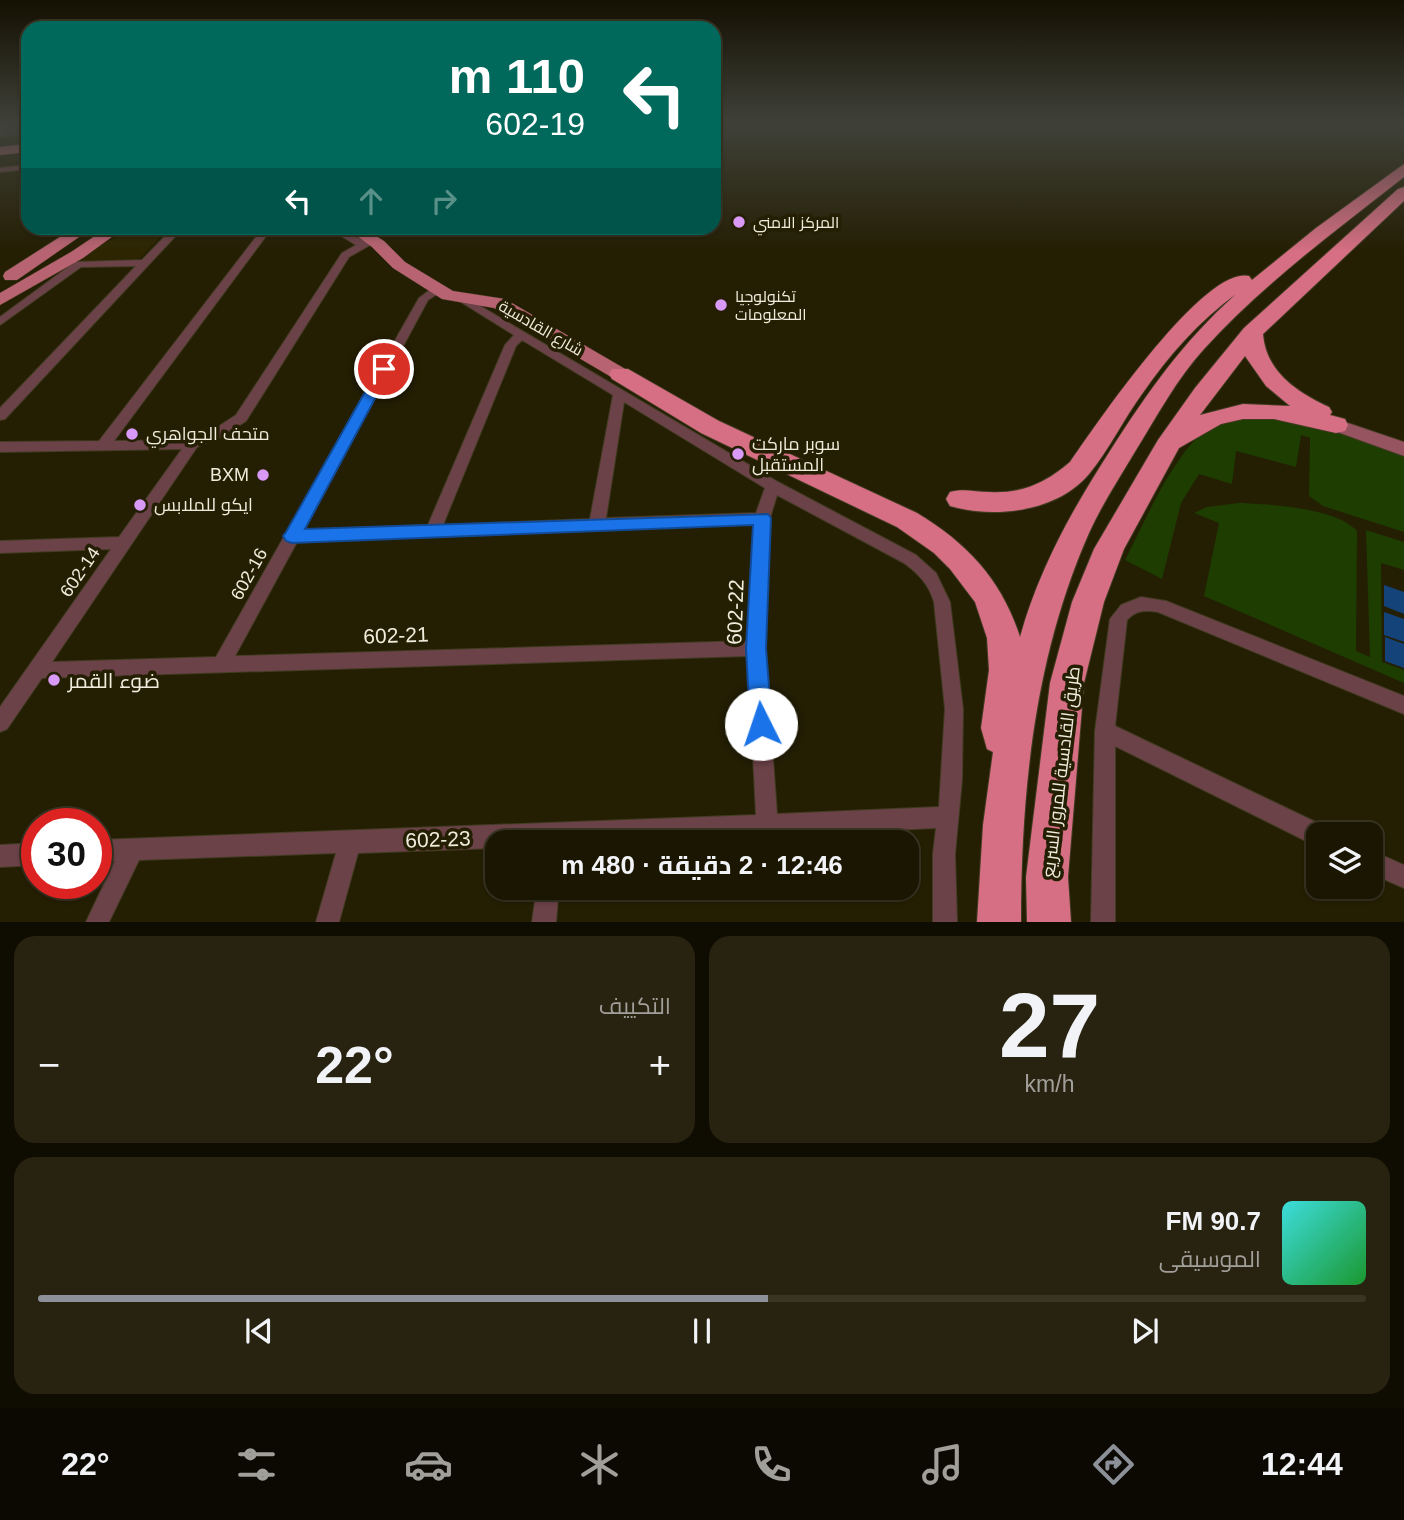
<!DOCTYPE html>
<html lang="ar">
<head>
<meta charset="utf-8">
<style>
	body { margin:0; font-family:Arial,Cairo,sans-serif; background:#282311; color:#f1f3f6; direction:rtl; height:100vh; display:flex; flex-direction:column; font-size:26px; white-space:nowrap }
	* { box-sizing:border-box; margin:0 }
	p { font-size:23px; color:#a09f99 }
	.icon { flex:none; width:38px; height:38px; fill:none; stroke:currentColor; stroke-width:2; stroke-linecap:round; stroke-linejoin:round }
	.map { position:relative; height:922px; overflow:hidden; direction:ltr }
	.panel { display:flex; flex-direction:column; gap:14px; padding:14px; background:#0f0c01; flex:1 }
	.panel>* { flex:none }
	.top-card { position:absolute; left:21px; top:21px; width:700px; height:214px; border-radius:21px; box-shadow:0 2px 5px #0004,0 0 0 2px #393524; direction:rtl; background:#00695c; color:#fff; overflow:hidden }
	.controls { position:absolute; left:1306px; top:822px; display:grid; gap:14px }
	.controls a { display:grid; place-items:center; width:77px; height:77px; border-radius:14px; background:#1b1602; box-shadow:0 2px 5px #0004,0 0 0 2px #393524; font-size:35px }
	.speed { position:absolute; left:21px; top:808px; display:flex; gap:14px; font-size:35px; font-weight:700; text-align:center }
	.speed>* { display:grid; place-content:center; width:91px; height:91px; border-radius:50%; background:#1b1602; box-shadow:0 2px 5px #0004,0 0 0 2px #393524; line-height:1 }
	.speed .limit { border:10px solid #d22; background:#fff; color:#111 }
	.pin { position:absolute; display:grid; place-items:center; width:60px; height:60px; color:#fff; margin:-30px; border:4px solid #fff; border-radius:50%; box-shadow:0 2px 7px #0007 }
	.me { position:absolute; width:77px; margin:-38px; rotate:356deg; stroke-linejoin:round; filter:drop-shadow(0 0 5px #0008) }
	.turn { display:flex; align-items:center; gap:24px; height:147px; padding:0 21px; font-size:32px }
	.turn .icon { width:91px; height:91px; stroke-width:2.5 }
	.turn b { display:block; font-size:49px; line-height:60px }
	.lanes { display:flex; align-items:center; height:66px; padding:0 21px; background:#0003; justify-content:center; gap:35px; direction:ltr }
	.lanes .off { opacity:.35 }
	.big { font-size:52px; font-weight:700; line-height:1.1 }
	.panel .tile { flex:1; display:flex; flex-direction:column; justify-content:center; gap:10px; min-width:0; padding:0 24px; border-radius:21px; background:#282311 }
	.panel .dial { align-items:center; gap:0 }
	.dial b { font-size:91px; line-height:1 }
	.song { display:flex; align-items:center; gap:21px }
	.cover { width:84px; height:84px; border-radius:10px; background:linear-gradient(135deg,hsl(180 70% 55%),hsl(130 70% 35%)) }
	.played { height:7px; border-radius:4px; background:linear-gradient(90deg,#8c9099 55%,#393524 55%) }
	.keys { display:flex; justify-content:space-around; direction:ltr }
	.heat { display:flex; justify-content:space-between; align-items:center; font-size:38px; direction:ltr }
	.panel .tiles { flex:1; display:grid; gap:14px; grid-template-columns:1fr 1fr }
	.tile:last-child { grid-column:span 2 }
	.trip { position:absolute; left:485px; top:830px; width:434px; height:70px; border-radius:21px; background:#1b1602; box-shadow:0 2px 5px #0004,0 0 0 2px #393524; font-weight:700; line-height:70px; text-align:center; direction:rtl }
	.tabs { display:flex; height:112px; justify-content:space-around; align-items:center; background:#0b0901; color:#a09f99 }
	.tabs .icon { width:49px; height:49px }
	.tabs .current { color:#8c9099 }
	.tabs b { font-size:32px; color:#f1f3f6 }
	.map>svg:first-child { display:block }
	.built { fill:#2d2501 }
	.green { fill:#1d3e00 }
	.water { fill:#134378 }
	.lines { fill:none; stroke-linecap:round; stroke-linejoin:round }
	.street-casing { stroke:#413b21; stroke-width:2 }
	.secondary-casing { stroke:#413b21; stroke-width:2 }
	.primary-casing { stroke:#413b21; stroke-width:1 }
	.highway-casing { stroke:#413b21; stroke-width:2 }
	.street { fill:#6b4248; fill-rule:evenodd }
	.secondary { fill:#965460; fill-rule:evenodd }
	.primary { fill:#b86372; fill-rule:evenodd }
	.highway { fill:#d66f83; fill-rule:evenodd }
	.wall { fill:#4e3d4f }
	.shaded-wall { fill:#36292a }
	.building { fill:#60505e; stroke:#766872; stroke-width:2 }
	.route { fill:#1a73e8; stroke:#114b97; stroke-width:2 }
	.poi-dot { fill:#d99af7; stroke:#241e03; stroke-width:2.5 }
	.labels { text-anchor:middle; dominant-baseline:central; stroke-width:7; stroke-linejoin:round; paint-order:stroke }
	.far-poi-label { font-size:16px; fill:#f0ecdc; stroke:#241e03; text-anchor:start }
	.far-street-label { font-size:16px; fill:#f0ecdc; stroke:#241e03 }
	.poi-label { font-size:18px; fill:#f0ecdc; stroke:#241e03; text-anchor:start }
	.street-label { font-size:18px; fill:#f0ecdc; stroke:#241e03 }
	.near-street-label { font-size:21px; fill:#f0ecdc; stroke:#241e03 }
	.near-poi-label { font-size:21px; fill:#f0ecdc; stroke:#241e03; text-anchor:start }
</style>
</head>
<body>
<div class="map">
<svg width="1404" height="922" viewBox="0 0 1404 922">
	<rect width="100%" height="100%" fill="#241e03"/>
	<path class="built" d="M137 228H169L139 259 77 261 97 246Z"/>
	<g class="green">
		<path d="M1254 417 1302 421 1404 455V532L1323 506 1309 496 1310 438 1301 435 1296 467 1236 451 1232 484 1199 474 1181 503 1162 579 1125 560C1145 522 1178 441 1217 423 1228 418 1243 418 1254 417Z"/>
		<path d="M1239 503C1268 504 1337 508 1357 531L1356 651 1370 657 1366 530 1404 542V570L1381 563 1382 662 1404 670V683L1204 596 1219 523 1194 513 1207 507Z"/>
	</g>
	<g class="water">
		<path d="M1384 585 1404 592V614L1384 606Z"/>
		<path d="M1384 612 1404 619V642L1384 635Z"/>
		<path d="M1385 637 1404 644V668L1385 661Z"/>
	</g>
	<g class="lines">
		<g class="street-casing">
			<g id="street">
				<path d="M28 165V169L0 172V168Z"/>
				<path d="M173 228H183L5 419 0 420V408L136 266 81 267 0 325V317L75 262 142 260Z"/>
				<path d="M263 228H272L114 441 190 440 213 430 236 415 342 253 356 245 328 228H338L364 241 374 237 379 240 349 257 246 421 223 436 197 447 52 662 216 657 419 298 434 287H442V291L428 300 304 530 428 525 505 345 514 335 456 299V295L460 294 778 482 916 555 936 573 950 602 963 709 962 780 955 854 957 922H933V854L936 828 640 842H497V848L358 853 339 922H316L336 853 139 860 109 922H86L115 861 96 862V840L756 815 748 656 42 678 7 729 0 732V707L111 549 0 553V541L119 537 182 449 0 452V442L99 441ZM522 340 613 395 590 519 443 525 516 346ZM624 402 765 488 756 513 606 518ZM777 495 904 563C919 574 929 585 934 602L945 709 939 807 777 814 765 648 770 518ZM754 524 748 641 235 656 297 542Z"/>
				<path d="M1141 597 1166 601 1404 696V714L1158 612C1145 610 1136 610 1127 620L1115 726 1326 827 1329 835H1318V846L1310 843 1115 746V922H1091L1095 731 1110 619 1121 605Z"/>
				<path d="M37 843V865L0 867V845Z"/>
				<path d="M1370 850 1404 865V888L1370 873Z"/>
				<path d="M537 887H559L556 922H532Z"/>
			</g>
		</g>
		<g class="secondary-casing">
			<path id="secondary" d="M1336 419 1404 442V456L1329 429 1326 425 1329 421Z"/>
		</g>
		<g class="primary-casing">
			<g id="primary">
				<path d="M28 144V152L0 155V147Z"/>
				<path d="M74 228H92L17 280H5L3 276 5 272Z"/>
				<path d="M107 228H124L83 258 0 305V293L71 252Z"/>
				<path d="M346 228H363L384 241 405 262 453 291 505 299 627 370 630 374 627 378H613L494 308 442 299 393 268 372 247Z"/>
			</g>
		</g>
		<g class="highway-casing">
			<g id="highway">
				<path d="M1404 164V177C1335 231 1263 284 1204 349 1176 380 1157 416 1136 450 1120 477 1102 504 1089 533 1035 655 1021 790 1021 922H977L983 825 993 752 987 749 981 728 989 670 987 638 975 602 950 569 934 553 897 527 701 433 612 379 609 374 612 369H628L719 421 917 513C967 543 1002 580 1020 637 1039 569 1072 510 1110 451 1149 390 1182 343 1236 294 1199 321 1168 356 1142 394 1123 420 1109 450 1089 474 1057 512 995 519 950 506L946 499 950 492C963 488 975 492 989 492 1021 494 1046 483 1070 462 1095 426 1204 265 1249 276L1252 280 1316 228Z"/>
				<path d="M1404 187V201L1263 334C1266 372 1297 392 1329 407L1332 412 1330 415 1345 419 1348 425 1345 431 1336 433 1274 419H1243L1221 424 1179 448 1124 549 1104 602 1084 683 1068 877 1071 922H1027L1026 877 1050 683 1072 602 1094 549 1158 440 1195 388 1244 328 1398 189ZM1245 356 1266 386 1290 406 1243 404 1200 415Z"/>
			</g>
		</g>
		<use href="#street" class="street"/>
		<use href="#secondary" class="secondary"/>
		<use href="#primary" class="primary"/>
		<use href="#highway" class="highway"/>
	</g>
	<path class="wall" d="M0 123H28V132L8 136 0 137Z"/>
	<path class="shaded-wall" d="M15 123H28V132L8 136 2 125Z"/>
	<path class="building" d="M0 123H15L0 126Z"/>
	<linearGradient id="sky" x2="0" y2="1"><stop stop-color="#141002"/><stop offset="0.49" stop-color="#3f4139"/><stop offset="1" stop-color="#3f4139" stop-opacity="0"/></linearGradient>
	<rect width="1404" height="252" fill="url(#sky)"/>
	<path class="route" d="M384 365 391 369 305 529 768 514 771 518 766 648 772 724 768 731 761 734 753 731 750 724 746 648 753 525 292 543 286 541 283 536 286 532 378 369Z"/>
	<g class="poi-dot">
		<circle cx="739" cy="222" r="7"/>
		<circle cx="721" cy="305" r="7"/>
		<circle cx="132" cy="434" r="7"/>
		<circle cx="738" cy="454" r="7"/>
		<circle cx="263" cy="475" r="7"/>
		<circle cx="140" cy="505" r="7"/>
		<circle cx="54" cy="680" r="7"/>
	</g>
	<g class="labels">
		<g class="far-poi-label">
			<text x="753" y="222">المركز الامني</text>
			<text x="735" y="296">تكنولوجيا<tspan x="735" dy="18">المعلومات</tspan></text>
		</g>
		<g class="far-street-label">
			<text transform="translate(541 328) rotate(30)">شارع القادسية</text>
		</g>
		<g class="poi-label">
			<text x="146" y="434">متحف الجواهري</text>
			<text x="752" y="444">سوبر ماركت<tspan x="752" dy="21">المستقبل</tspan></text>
			<text x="249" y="475" text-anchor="end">BXM</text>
			<text x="154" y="505">ايكو للملابس</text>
		</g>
		<g class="street-label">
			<text transform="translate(80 572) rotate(-56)">602-14</text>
			<text transform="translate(249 574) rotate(-61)">602-16</text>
			<text transform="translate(1061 772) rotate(-83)">طريق القادسية للمرور السريع</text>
		</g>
		<g class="near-street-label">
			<text transform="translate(735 612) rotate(-88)">602-22</text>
			<text transform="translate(396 635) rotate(-2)">602-21</text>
			<text transform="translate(438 839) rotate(-2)">602-23</text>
		</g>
		<g class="near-poi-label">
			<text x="68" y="680">ضوء القمر</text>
		</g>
	</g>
</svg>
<div class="controls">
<a><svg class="icon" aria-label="layers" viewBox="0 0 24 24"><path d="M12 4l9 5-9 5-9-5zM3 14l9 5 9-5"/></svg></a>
</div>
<div class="speed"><div class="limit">30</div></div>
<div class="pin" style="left:384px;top:369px;background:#d93025"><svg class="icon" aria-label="arrive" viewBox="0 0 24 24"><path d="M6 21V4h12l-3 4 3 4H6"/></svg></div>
<svg class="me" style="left:761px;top:724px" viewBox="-20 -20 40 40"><circle r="19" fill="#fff"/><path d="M0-13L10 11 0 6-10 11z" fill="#1a73e8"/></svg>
<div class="trip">12:46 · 2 دقيقة · 480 m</div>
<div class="top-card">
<div class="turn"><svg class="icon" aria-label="left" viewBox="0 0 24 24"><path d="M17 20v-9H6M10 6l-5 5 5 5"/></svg><div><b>110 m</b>602-19</div></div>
<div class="lanes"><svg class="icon" aria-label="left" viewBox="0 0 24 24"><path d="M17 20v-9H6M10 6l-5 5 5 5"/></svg><svg class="icon off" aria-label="ahead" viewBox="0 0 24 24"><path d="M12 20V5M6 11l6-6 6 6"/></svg><svg class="icon off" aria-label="right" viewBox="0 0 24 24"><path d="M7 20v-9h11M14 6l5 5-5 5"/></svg></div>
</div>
</div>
<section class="panel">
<div class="tiles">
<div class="tile dial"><b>27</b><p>km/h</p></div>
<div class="tile"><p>التكييف</p>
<div class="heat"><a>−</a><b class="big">22°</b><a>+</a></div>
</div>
<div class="tile">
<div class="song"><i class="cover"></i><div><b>90.7 FM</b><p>الموسيقى</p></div></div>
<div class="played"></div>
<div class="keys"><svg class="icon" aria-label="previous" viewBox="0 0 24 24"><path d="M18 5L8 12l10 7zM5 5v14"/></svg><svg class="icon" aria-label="pause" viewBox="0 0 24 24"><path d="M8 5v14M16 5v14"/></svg><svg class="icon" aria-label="next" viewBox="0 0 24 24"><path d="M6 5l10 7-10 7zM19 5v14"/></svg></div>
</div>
</div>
</section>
<nav class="tabs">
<b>12:44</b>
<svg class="icon current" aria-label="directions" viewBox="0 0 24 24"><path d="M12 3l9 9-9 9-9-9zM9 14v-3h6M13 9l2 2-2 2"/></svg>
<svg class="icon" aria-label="music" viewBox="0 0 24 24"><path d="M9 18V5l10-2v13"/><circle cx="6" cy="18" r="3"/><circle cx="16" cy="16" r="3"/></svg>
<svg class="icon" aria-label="phone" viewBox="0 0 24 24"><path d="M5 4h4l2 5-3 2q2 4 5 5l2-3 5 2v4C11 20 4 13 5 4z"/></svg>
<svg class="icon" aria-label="climate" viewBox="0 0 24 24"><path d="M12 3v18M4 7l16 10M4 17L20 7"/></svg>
<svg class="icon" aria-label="car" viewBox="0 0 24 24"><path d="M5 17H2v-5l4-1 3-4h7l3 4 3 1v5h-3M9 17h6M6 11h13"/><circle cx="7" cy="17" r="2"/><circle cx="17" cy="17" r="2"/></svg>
<svg class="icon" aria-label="filters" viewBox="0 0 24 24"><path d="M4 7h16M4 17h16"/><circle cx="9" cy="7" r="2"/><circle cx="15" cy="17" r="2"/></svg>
<b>22°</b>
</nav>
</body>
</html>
